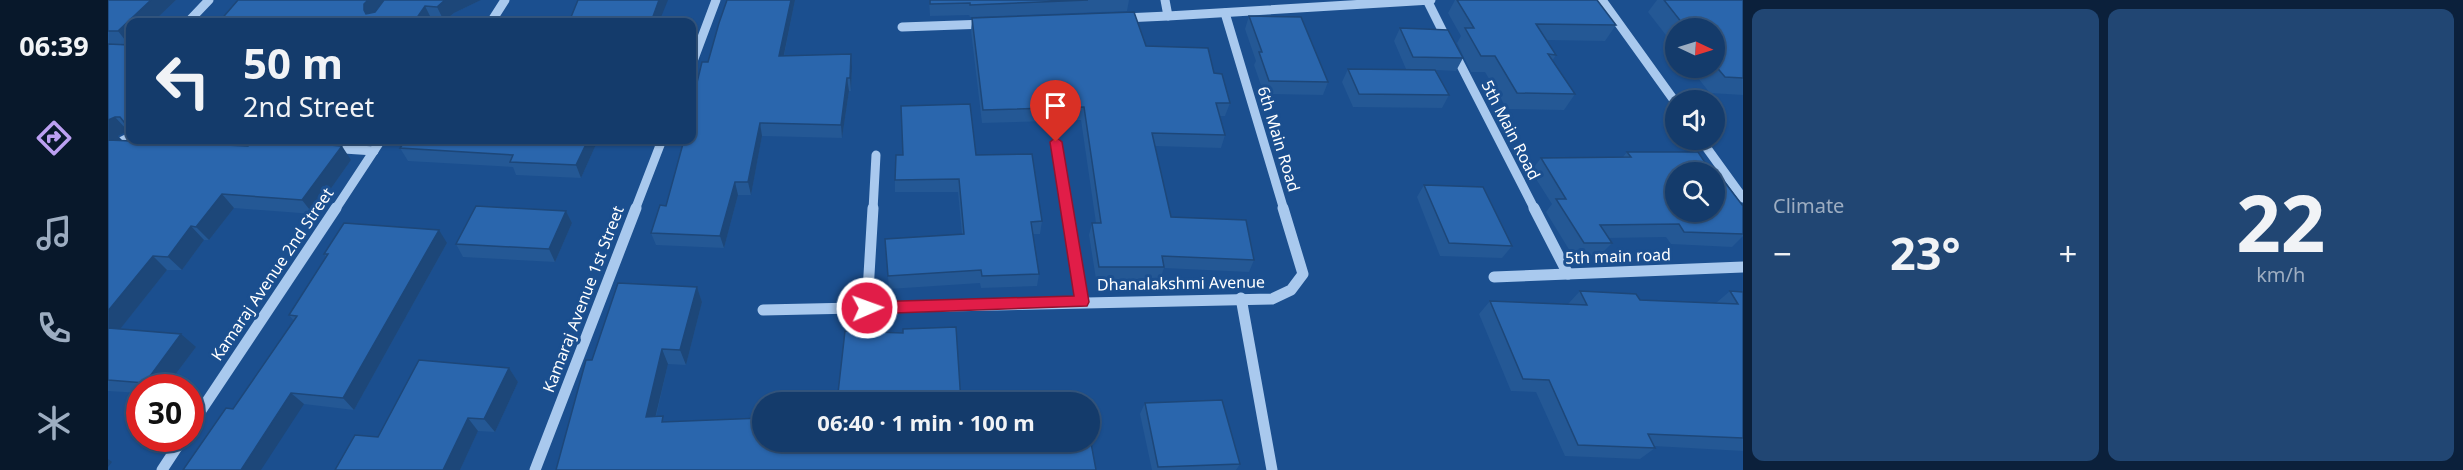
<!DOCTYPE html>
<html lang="en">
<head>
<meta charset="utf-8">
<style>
	body { margin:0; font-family:"Noto Sans",sans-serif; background:#214673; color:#f1f3f6; height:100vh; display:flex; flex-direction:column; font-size:22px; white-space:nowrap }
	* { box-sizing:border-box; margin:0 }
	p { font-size:20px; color:#9dadc1 }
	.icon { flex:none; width:33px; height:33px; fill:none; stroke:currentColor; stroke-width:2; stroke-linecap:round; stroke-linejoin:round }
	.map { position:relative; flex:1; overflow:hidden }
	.drawer { display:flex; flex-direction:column; gap:9px; padding:9px; background:#0b203b; width:720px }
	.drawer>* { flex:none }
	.hud { position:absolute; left:18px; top:18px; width:570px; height:126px; border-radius:12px; box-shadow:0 2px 4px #0004,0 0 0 2px #33557e; background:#143b6b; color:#f1f3f6; overflow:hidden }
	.needle { width:39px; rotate:94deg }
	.tools { position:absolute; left:1557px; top:18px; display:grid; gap:12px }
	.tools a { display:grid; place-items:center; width:60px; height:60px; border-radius:50%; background:#143b6b; box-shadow:0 2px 4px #0004,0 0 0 2px #33557e; font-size:30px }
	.speed { position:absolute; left:18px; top:374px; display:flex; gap:12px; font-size:30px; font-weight:700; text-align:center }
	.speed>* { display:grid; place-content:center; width:78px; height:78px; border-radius:50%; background:#143b6b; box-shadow:0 2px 4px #0004,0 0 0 2px #33557e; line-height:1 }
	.speed .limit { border:9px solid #d22; background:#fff; color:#111 }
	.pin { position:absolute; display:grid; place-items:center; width:51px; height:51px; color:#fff; margin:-62px -26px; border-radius:50% 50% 50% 0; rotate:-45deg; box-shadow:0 0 6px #0007 }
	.pin .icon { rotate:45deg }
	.me { position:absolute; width:66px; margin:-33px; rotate:88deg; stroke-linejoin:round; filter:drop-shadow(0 0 4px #0008) }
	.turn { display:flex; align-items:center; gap:21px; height:126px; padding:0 18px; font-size:27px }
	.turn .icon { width:78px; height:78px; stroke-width:2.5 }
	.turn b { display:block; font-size:42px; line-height:51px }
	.big { font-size:45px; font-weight:700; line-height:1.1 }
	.drawer .card { flex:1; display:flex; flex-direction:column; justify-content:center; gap:9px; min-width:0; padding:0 21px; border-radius:12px; background:#214673 }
	.drawer .dial { align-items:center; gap:0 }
	.dial b { font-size:78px; line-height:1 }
	.heat { display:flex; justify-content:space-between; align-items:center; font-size:33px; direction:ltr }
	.drawer .tiles { flex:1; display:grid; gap:9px; grid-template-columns:repeat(2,1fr) }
	.trip { position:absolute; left:644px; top:392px; width:348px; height:60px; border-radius:30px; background:#143b6b; box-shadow:0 2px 4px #0004,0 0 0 2px #33557e; font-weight:700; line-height:60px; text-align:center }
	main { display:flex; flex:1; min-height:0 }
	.dock { display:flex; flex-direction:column; width:108px; justify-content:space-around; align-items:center; background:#08182b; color:#9dadc1 }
	.dock .icon { width:42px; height:42px }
	.dock .active { color:#bca0f2 }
	.dock b { font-size:27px; color:#f1f3f6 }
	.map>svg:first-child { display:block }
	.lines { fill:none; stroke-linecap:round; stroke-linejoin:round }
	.minor-far1 { stroke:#a9c9ee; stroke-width:9 }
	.minor { stroke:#a9c9ee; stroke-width:11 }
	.wall { fill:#245895 }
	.shaded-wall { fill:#1d4779 }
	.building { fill:#2a66ad; stroke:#1d4779; stroke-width:1.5; fill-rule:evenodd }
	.route { fill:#e11d48; stroke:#92132f; stroke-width:1.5 }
	.labels { text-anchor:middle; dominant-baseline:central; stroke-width:6; stroke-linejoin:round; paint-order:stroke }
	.street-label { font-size:16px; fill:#fff; stroke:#1b4f8f }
</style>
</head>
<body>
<main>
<nav class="dock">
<b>06:39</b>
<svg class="icon active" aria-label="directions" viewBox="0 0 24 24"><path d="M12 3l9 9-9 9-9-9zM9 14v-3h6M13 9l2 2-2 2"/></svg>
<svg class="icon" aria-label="music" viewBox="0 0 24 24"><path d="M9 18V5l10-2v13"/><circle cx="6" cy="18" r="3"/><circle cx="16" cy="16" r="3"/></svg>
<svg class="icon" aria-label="phone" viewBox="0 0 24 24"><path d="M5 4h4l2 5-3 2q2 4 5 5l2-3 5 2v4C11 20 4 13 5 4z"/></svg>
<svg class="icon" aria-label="climate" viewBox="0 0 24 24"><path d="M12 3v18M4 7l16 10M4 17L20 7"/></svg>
</nav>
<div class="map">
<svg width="1635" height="470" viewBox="0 0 1635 470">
	<rect width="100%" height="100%" fill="#1b4f8f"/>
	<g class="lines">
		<g class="minor-far1">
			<path d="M1319 0 1339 40"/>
			<path d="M1494 0 1568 103"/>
			<path d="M1117 13 1176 210"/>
			<path d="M1060 16 1323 0"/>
			<path d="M1016 18 1060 16 1057 0"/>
			<path d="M80 22 101 0"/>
			<path d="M383 22 397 0"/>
			<path d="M794 27 878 24"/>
			<path d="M1347 54 1427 210"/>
			<path d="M584 64 608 0"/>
			<path d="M89 140 155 144"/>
			<path d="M1593 140 1635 198"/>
			<path d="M948 142 959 210"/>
			<path d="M0 148 22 137"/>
			<path d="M221 148 266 151"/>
			<path d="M227 210 273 140"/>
			<path d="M527 210 554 140"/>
			<path d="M765 210 768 155"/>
		</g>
		<g class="minor">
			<path d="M959 208 974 302"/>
			<path d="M1426 208 1460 274"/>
			<path d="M1386 277 1635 267"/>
			<path d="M1133 298 1164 470"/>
			<path d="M759 308 765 208"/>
			<path d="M655 310 1164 299 1183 290 1195 274 1175 208"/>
			<path d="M82 427 228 208"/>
			<path d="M54 470 75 438"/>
			<path d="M427 470 528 208"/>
		</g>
	</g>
	<g class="wall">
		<path d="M0 0H68L45 22H22V131H20L10 136 15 141 140 146 203 144 243 160 205 214 126 208 101 240H96L74 270H59L12 329 88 347 58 387H32V393L0 391Z"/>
		<path d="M373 0 346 13 336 21 324 20 323 22H111Z"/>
		<path d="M619 0H687L676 56 743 54 744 67 743 91H741L734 138 654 136 643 195H630L616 248 548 245 543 233 558 206Z"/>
		<path d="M821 0H1021L1019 11 862 17 861 15 822 16Z"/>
		<path d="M1347 0H1349L1508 25 1497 41 1439 40 1448 55 1444 61 1467 94 1456 110 1399 109 1377 72H1363L1349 43 1353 36 1340 13Z"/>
		<path d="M1549 0H1635V95L1602 93 1582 68H1606V28H1568V48L1540 12Z"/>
		<path d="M1141 16 1220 82 1215 95 1156 94 1146 65 1148 61 1137 29Z"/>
		<path d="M864 18 1038 46 1106 73 1122 103 1117 116H1112L1117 135 1113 148 1047 146 1063 217 1146 260 1141 272 1056 268 1052 279H988L981 235 984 223H988L973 120 874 123 863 31Z"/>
		<path d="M1292 28 1355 58 1348 71 1328 70 1341 95 1334 108 1245 107 1234 82 1240 69H1298L1286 41Z"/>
		<path d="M190 140H221L220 141Z"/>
		<path d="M298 140H490L473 178 408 175 405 167 300 161 292 148Z"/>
		<path d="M1519 152 1600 167 1635 206V236L1624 247 1563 244 1558 237 1500 238 1504 243 1492 255 1465 256 1438 212 1444 204 1423 171 1433 158 1515 157Z"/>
		<path d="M868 155 934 221 932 234H925L931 274 929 286 873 288 872 283 781 289 777 239 854 234 850 192H787V180Z"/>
		<path d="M1316 185 1404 246 1394 258 1332 256 1309 197Z"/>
		<path d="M458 211 464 223 447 262 355 257 348 244Z"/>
		<path d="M339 243 246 410 196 404 125 409 186 321 181 315 218 257 216 254Z"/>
		<path d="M589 287 594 302 578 365 560 364 548 417 448 470 484 360Z"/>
		<path d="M1472 291 1532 300 1608 303 1622 291 1635 292V451L1546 446 1547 448 1532 459 1457 456 1428 392 1403 391 1371 314 1382 301 1460 304Z"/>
		<path d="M401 368 410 382 387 432 370 431 352 470H227L270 437Z"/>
		<path d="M1037 403 1132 464 1128 470H1044L1032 414Z"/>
	</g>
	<g class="shaded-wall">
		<path d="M43 0H68L45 22H22V44L21 45 10 31Z"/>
		<path d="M260 0H278L264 22 256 10V4Z"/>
		<path d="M337 0H373L346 13 336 21 329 7Z"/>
		<path d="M551 0H560L551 22H543Z"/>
		<path d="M683 0H687L673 69 671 56Z"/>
		<path d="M317 6 324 20 323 22H306Z"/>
		<path d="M743 54 744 67 743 91 742 78Z"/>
		<path d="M739 78 741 91 734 138 733 125Z"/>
		<path d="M22 115V130L16 122Z"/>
		<path d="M7 117 20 131 10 136 19 146 0 142V120Z"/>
		<path d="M652 123 654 136 643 195 640 182Z"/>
		<path d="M480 140H490L473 178 468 165Z"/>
		<path d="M234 146 243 160 205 214 194 200Z"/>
		<path d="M627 182 630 195 616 248 612 236Z"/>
		<path d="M114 194 126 208 101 240 88 227Z"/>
		<path d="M458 211 464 223 447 262 441 249Z"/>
		<path d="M83 226 96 240 74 270 60 257Z"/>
		<path d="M331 230 339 243 246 410 235 398Z"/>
		<path d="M45 256 59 270 9 333 0 335V311Z"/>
		<path d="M589 287 594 302 578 365 572 350Z"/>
		<path d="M73 334 88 347 58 387H42L37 383Z"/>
		<path d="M554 349 560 364 544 431 538 417Z"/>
		<path d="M401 368 410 382 387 432 376 419Z"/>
		<path d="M183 393 196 404 153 470H133Z"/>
		<path d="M360 418 370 431 352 470H335Z"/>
		<path d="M0 459 4 462 0 467Z"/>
	</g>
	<g class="building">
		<path d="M0 0H43L10 31H0Z"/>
		<path d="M130 0H260L256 4V10L258 14 267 12 276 0H337L329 7 317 6 306 22H111Z"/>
		<path d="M470 0H551L543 22H461Z"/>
		<path d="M619 0H683L671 56 743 54 742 78H739L733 125 652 123 640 182H627L612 236 543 233 552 205 558 206 576 140H584V103L594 62H600L611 23Z"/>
		<path d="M822 0H980L862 5V3L822 4Z"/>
		<path d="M1349 0H1489L1508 25 1428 24 1448 55 1440 54 1467 94 1409 93 1387 56H1373L1357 28H1366Z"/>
		<path d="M1556 0H1635V78L1617 77 1606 64V28H1578Z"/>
		<path d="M1026 12 1038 46 1100 48 1106 73 1114 74 1122 103H1108L1117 135 1044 133 1063 217 1138 220 1146 260 1054 256 1056 267H991L984 223H993L976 107 875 110 864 18Z"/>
		<path d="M1141 16 1193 17 1220 82 1161 81 1151 52H1154Z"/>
		<path d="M1292 28 1340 30 1355 58 1305 57Z"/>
		<path d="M0 44 22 45V115L16 122 12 117H7L0 120Z"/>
		<path d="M1240 69 1327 70 1341 95 1251 94Z"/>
		<path d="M862 104 868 155 924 154 934 221 923 222 931 274 874 276 873 270 780 276 777 239 856 234 851 179 787 180 788 155H795L793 106Z"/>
		<path d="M0 140 140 146 145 140H200L198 143 234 146 194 200 114 194 88 227 83 226 60 257 45 256 0 311Z"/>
		<path d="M298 140H480L468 165 402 162 405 155 292 148Z"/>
		<path d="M1519 152H1590L1600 167H1605L1635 206V234L1576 232 1571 224 1492 225 1504 243H1476L1448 199H1458L1433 158 1523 157ZM1568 172H1606V212H1568Z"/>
		<path d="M1316 185 1375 187 1404 246 1341 243Z"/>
		<path d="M368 206 458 211 441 249 348 244Z"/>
		<path d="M236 223 331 230 235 398 183 393 133 470H75L118 408 125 409 189 316 181 315 220 254H216Z"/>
		<path d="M510 283 589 287 572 350 554 349 538 417 555 416 554 422 654 418V441H981V432L988 470H448L478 360H484Z"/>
		<path d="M1472 291 1528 294 1532 300 1630 304 1622 291 1635 292V438L1540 434 1547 448 1470 445 1441 380 1415 379 1382 301 1479 305Z"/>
		<path d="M848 327 853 402H729L737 331 795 333V329Z"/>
		<path d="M0 328 73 334 37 383 0 380Z"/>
		<path d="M311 360 401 368 376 419 360 418 335 470H227L247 435 270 437Z"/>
		<path d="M1114 400 1132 464 1050 467 1037 403Z"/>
	</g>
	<path class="route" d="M948 137 954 142 981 302 979 306 759 314 753 312 751 308 753 304 759 302 966 296 942 142Z"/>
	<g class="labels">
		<g class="street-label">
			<text transform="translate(1403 130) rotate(63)">5th Main Road</text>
			<text transform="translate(1171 139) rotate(73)">6th Main Road</text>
			<text transform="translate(1510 256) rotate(-2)">5th main road</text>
			<text transform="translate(164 274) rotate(-56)">Kamaraj Avenue 2nd Street</text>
			<text transform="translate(1073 283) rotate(-1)">Dhanalakshmi Avenue</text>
			<text transform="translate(475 299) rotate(-69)">Kamaraj Avenue 1st Street</text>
		</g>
	</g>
</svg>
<div class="tools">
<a><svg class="needle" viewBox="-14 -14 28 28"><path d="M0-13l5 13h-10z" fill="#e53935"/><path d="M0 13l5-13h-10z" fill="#9dadc1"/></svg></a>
<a><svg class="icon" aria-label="sound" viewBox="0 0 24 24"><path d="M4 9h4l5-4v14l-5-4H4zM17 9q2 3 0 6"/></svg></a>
<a><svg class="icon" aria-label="search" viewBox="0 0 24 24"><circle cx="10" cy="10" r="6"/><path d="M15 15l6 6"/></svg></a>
</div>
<div class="speed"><div class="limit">30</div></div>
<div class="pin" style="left:948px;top:142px;background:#d93025"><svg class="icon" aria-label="arrive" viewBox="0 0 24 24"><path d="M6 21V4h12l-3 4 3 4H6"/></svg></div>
<svg class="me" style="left:759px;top:308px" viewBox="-20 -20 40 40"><circle r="17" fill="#e11d48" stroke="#fff" stroke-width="3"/><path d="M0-11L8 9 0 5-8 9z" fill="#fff"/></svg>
<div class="trip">06:40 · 1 min · 100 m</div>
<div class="hud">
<div class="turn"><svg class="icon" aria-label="left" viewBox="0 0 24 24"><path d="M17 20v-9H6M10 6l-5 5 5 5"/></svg><div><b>50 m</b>2nd Street</div></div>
</div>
</div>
<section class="drawer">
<div class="tiles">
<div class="card"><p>Climate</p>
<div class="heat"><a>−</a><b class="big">23°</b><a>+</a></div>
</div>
<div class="card dial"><b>22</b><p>km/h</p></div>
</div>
</section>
</main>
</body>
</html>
